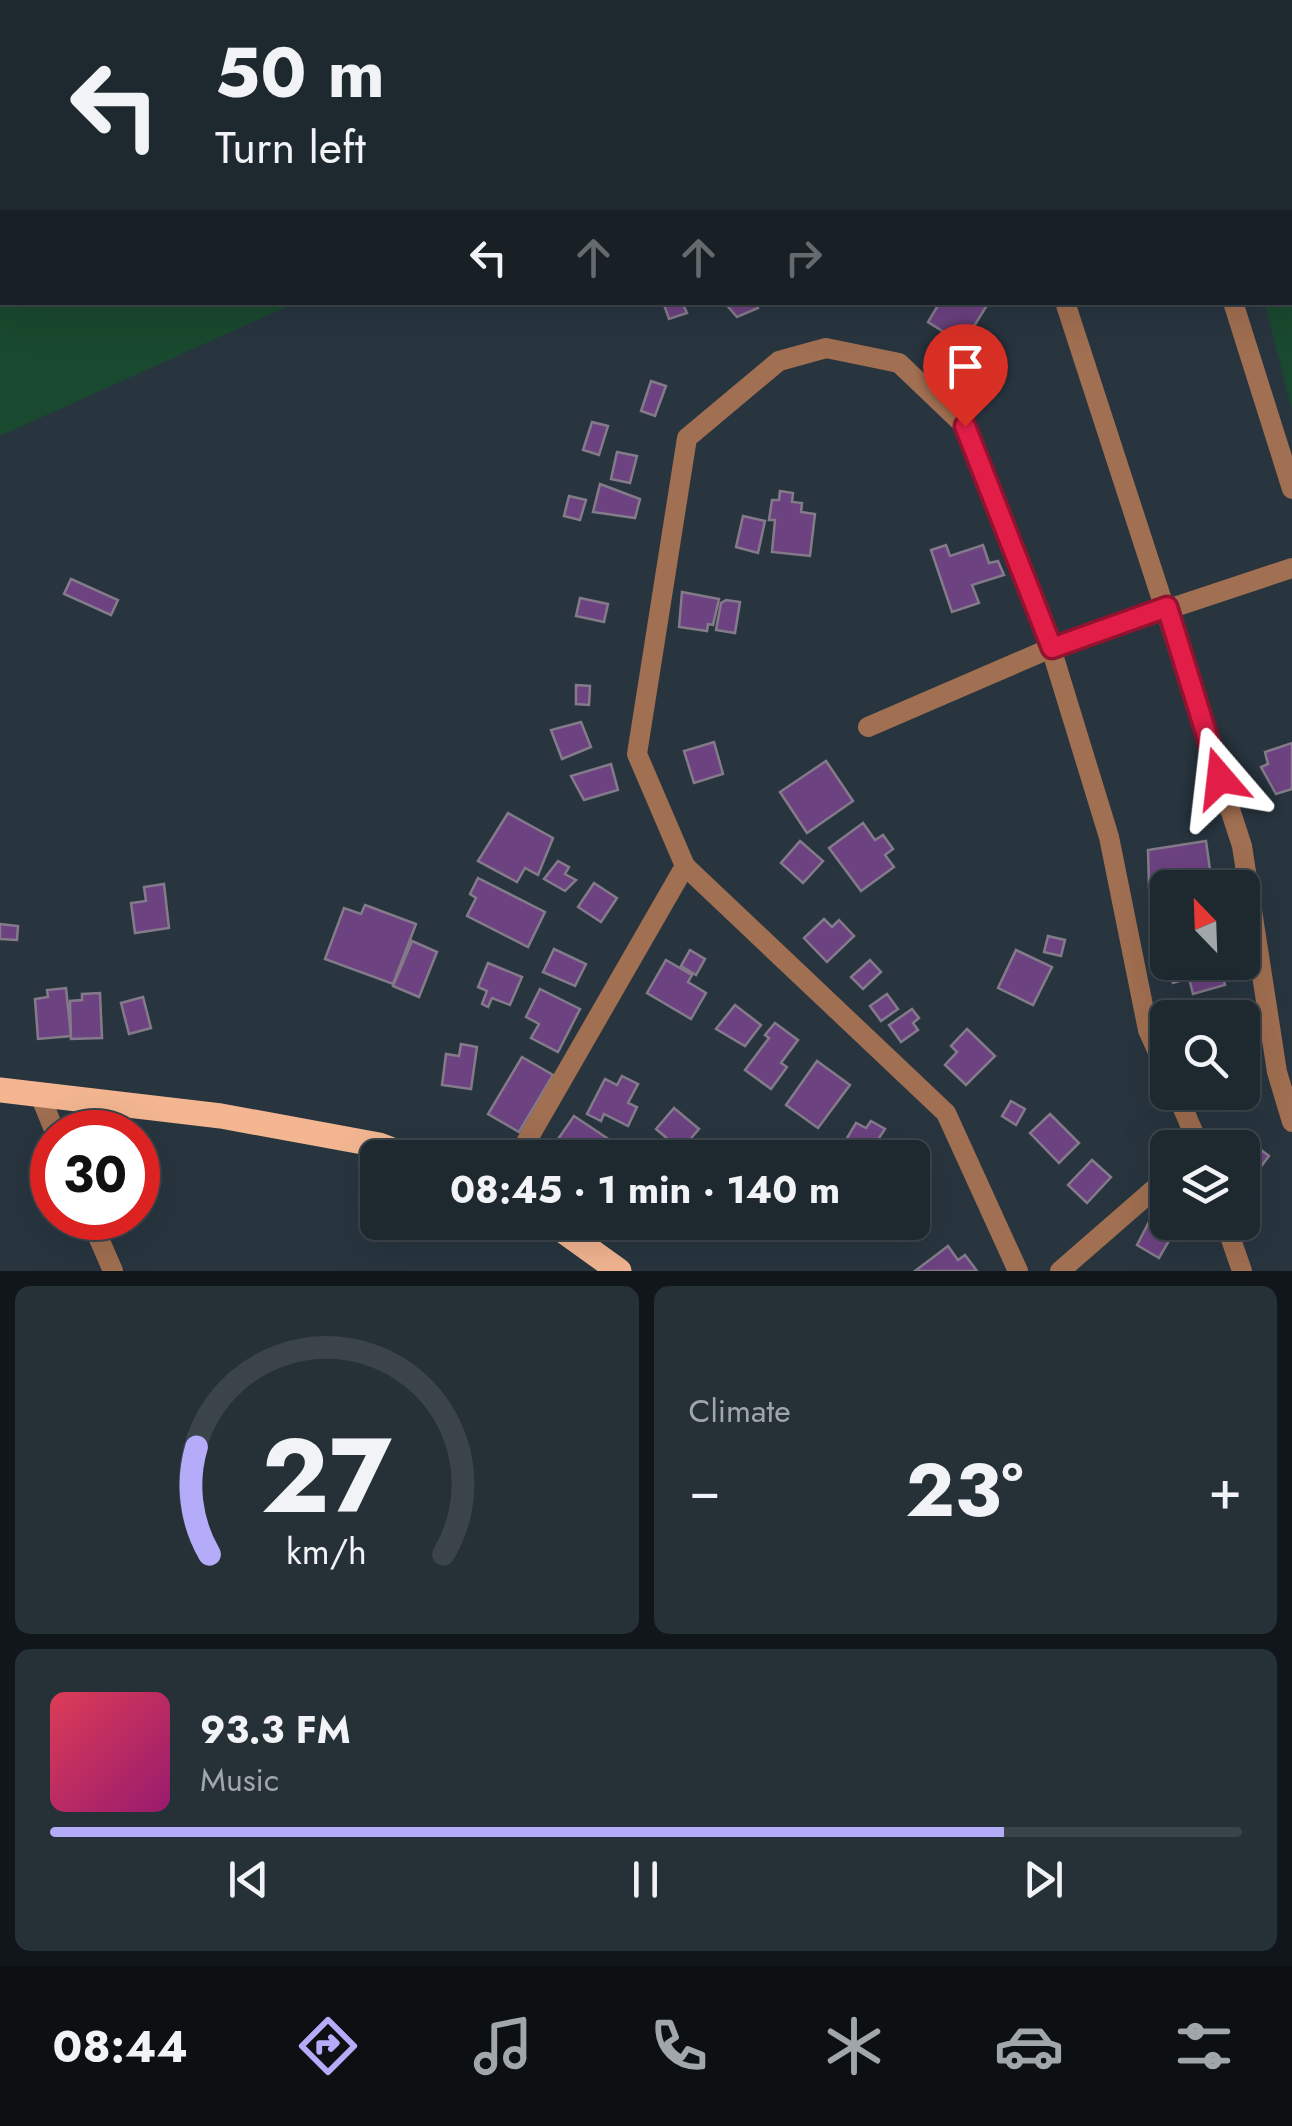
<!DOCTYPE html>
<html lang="en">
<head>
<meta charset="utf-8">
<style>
	body { margin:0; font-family:Jost,sans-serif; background:#263037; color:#f1f3f6; height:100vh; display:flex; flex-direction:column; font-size:38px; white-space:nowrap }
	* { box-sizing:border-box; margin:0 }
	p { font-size:32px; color:#a1a6aa }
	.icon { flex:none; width:55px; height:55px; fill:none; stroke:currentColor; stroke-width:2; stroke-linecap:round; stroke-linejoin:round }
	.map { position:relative; height:1271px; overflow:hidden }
	.panel { display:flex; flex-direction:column; gap:15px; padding:15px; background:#10161a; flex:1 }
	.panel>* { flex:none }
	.guide { position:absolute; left:0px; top:0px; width:1292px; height:305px; box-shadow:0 10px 40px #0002,0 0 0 2px #3c444b; background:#1e282f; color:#f1f3f6; overflow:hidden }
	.needle { width:65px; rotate:337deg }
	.buttons { position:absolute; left:1150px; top:870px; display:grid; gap:20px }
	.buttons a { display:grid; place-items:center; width:110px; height:110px; border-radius:15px; background:#1e282f; box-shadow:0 10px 40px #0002,0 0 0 2px #3c444b; font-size:50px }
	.speed { position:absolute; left:30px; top:1110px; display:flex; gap:20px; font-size:50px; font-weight:700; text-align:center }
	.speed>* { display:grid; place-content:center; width:130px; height:130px; border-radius:50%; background:#1e282f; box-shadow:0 10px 40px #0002,0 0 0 2px #3c444b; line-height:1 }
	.speed .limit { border:15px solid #d22; background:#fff; color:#111 }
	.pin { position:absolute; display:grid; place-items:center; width:85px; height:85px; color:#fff; margin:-102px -42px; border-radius:50% 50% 50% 0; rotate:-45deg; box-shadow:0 0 10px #0007 }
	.pin .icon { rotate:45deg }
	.me { position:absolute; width:110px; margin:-55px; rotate:343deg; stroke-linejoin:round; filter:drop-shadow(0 0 8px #0008) }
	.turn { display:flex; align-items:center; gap:35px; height:210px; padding:0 50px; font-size:45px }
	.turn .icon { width:130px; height:130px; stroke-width:2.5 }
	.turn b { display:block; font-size:70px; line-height:85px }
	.lanes { display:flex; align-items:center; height:95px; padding:0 50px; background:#0003; justify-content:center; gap:50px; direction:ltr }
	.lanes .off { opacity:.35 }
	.big { font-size:75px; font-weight:700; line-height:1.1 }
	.panel .tile { flex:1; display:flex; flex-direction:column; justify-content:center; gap:15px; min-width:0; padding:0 35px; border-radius:15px; background:#263037 }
	.panel .dial { align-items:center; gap:0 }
	.dial svg { height:260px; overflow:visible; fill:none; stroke:#3c444b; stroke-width:7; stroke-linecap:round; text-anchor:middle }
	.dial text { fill:#f1f3f6; stroke:none }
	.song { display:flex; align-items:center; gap:30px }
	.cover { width:120px; height:120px; border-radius:15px; background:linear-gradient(135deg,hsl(350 70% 55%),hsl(320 70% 35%)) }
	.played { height:10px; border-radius:5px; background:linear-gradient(90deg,#b4acf9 80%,#3c444b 80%) }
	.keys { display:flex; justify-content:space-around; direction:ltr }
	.heat { display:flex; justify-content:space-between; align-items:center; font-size:55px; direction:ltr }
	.panel .tiles { flex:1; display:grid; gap:15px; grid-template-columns:1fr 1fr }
	.tile:last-child { grid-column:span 2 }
	.trip { position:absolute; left:360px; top:1140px; width:570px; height:100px; border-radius:15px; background:#1e282f; box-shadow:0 10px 40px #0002,0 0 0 2px #3c444b; font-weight:700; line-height:100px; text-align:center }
	.dock { display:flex; height:160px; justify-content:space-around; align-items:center; background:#0c1013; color:#a1a6aa }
	.dock .icon { width:70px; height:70px }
	.dock .on { color:#b4acf9 }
	.dock b { font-size:45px; color:#f1f3f6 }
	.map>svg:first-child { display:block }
	.green { fill:#19492e }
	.building { fill:#6c4281; stroke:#847b8a; stroke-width:2.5 }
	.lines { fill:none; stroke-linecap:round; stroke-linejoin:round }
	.path { stroke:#848e96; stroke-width:5; stroke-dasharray:5 5; stroke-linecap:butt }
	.service { stroke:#a16f51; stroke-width:14 }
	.minor { stroke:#a16f51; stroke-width:20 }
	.primary { stroke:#f3b691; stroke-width:25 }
	.route-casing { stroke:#92132f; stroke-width:25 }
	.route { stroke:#e11d48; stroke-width:18 }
</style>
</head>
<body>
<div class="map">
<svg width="1292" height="1271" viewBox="0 0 1292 1271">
	<rect width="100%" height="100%" fill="#28353f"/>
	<g class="green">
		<path d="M0 0H576V2H2V302L295 303 0 436Z"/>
		<path d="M1191 0H1292V411L1265 303 1290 302V2Z"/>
	</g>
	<g class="building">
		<path d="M663 302H682L687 313 669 319Z"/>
		<path d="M724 302H756L758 308 737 317Z"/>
		<path d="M940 302H989L963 344 928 322Z"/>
		<path d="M651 381 666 386 655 416 641 411Z"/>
		<path d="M592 422 608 426 599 455 583 450Z"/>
		<path d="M617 452 637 456 630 483 611 479Z"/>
		<path d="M600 484 640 499 635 518 593 512Z"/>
		<path d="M780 491 793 493 792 502 802 503 801 512 815 514 810 556 772 552 775 520H769L772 500H779Z"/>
		<path d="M569 496 586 500 580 520 564 516Z"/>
		<path d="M743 516 765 521 758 553 736 547Z"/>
		<path d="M946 545 950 556 983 545 989 563 998 561 1004 575 972 585 979 603 952 612 931 550Z"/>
		<path d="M71 579 118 600 111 615 64 594Z"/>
		<path d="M682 592 719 599 713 625 708 624 707 631 679 627Z"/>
		<path d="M580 598 608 604 604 622 576 616Z"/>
		<path d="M726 600 740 602 735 633 716 630 721 603Z"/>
		<path d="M576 685 590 686 589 705 576 704Z"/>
		<path d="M581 722 591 747 562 759 551 730Z"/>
		<path d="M714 742 723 774 694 783 684 751Z"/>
		<path d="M1292 743V789L1276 794 1261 767 1268 764 1265 752Z"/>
		<path d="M826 761 853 801 807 833 780 792Z"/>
		<path d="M611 764 618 790 584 800 571 776Z"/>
		<path d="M508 813 553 838 538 875 525 868 517 882 478 861Z"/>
		<path d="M863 823 875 840 883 835 893 849 885 855 894 867 861 891 829 848Z"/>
		<path d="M800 841 823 861 803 883 781 863Z"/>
		<path d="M1206 841 1211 877 1149 887 1148 850Z"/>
		<path d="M558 861 569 867 565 874 576 880 565 891 544 879Z"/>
		<path d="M478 878 545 912 528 947 467 916 476 898 470 894Z"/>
		<path d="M594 883 617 898 601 922 578 907Z"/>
		<path d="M164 884 169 928 135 933 131 903 146 901 144 887Z"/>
		<path d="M1168 888V931L1161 932 1153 903 1159 902 1158 890Z"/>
		<path d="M365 905 416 924 393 984 325 959 344 908 361 914Z"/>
		<path d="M824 919 832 927 839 920 854 936 827 962 804 938Z"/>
		<path d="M0 924 18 926 17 940 0 939Z"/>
		<path d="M1048 936 1065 940 1061 956 1044 952Z"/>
		<path d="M412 941 437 952 419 997 393 986Z"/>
		<path d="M554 949 586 964 575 986 543 972Z"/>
		<path d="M690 950 705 959 696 975 681 966Z"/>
		<path d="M1016 950 1052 967 1033 1005 998 988Z"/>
		<path d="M1168 951V962H1219L1225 985 1193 994 1189 978 1173 983 1164 952Z"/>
		<path d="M666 960 692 975 688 982 706 993 691 1019 647 993Z"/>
		<path d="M870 960 881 972 863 989 851 977Z"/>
		<path d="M488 963 522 977 510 1005 492 998 488 1007 482 1004 487 991 478 987Z"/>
		<path d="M66 988 71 1036 38 1039 35 999 48 997 47 990Z"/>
		<path d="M540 989 580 1009 558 1052 531 1038 539 1024 526 1017Z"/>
		<path d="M100 993 102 1038 71 1039 70 1001 82 1000V994Z"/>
		<path d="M887 994 898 1009 881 1021 870 1006Z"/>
		<path d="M143 997 151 1028 129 1034 121 1003Z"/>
		<path d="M735 1005 761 1025 745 1046 716 1029Z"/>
		<path d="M912 1009 919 1018 913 1023 918 1030 901 1042 889 1025Z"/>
		<path d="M775 1023 798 1040 781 1063 787 1067 771 1089 745 1070 769 1038 765 1035Z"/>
		<path d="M967 1029 995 1056 966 1085 945 1065 957 1052 951 1046Z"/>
		<path d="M461 1044 477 1047 471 1089 442 1085 446 1054 459 1056Z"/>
		<path d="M522 1057 553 1075 519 1132 488 1114Z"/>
		<path d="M817 1061 850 1085 818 1128 786 1105Z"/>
		<path d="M622 1076 638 1084 628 1103 637 1107 628 1126 604 1114 601 1121 587 1114 605 1079 617 1085Z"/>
		<path d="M1011 1101 1025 1109 1016 1125 1002 1116Z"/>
		<path d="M674 1108 699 1129 681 1150 656 1129Z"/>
		<path d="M1050 1114 1079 1143 1059 1163 1030 1133Z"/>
		<path d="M574 1116 607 1138 597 1153 604 1158H545Z"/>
		<path d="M871 1121 885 1129 870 1152 847 1138 856 1123 866 1128Z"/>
		<path d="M660 1141 680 1151 677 1158H650Z"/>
		<path d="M1239 1144 1252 1154 1257 1147 1269 1156 1249 1182 1242 1177Z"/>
		<path d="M1092 1160 1111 1177 1087 1203 1068 1185Z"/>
		<path d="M1149 1222 1170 1239 1159 1258 1137 1245Z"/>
		<path d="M948 1246 958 1260 965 1255 977 1271H915Z"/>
	</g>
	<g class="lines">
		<path class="path" d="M1170 2 1172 0"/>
		<g class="service">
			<path d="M1255 0V2"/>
			<path d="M1290 122 1292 128"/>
		</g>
		<g class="minor">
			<path d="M1065 302 1242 846 1277 1072 1292 1122"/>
			<path d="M1233 302 1292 489"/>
			<path d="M868 727 1051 648 1292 568"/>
			<path d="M685 866 946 1113 1018 1271"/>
			<path d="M1176 1092 1200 1148"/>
			<path d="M39 1093 55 1132"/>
			<path d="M517 1158 685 866 637 754 687 438 779 361 826 348 899 363 965 426 1051 648 1109 837 1148 1030 1168 1074"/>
			<path d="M90 1218 113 1271"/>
			<path d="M1225 1222 1242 1271"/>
			<path d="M1060 1271 1168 1177"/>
		</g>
		<g class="primary">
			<path d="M0 1090 221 1116 379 1145 413 1158"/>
			<path d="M551 1222 619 1271"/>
		</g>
	</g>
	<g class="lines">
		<g class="route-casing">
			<path id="route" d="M965 426 1052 648 1167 607 1220 778"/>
		</g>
		<use href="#route" class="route"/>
	</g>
</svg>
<div class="buttons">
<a><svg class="needle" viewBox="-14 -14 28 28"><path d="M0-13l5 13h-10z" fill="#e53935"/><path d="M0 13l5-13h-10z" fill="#a1a6aa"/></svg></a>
<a><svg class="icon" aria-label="search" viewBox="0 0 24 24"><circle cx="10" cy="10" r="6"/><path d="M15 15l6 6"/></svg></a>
<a><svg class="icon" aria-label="layers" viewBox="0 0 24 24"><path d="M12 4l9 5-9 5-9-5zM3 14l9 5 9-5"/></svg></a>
</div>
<div class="speed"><div class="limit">30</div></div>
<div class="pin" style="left:965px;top:426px;background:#d93025"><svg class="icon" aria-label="arrive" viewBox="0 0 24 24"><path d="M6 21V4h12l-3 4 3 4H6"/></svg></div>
<svg class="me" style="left:1220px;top:778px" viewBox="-20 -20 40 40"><path d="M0-17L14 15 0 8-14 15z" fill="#e11d48" stroke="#fff" stroke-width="4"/></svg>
<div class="trip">08:45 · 1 min · 140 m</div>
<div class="guide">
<div class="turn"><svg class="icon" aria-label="left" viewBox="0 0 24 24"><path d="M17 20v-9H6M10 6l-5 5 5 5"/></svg><div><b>50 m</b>Turn left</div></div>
<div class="lanes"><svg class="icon" aria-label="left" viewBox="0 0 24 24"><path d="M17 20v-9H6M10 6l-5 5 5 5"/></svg><svg class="icon off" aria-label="ahead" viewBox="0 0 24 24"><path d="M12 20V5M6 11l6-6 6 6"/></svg><svg class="icon off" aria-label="ahead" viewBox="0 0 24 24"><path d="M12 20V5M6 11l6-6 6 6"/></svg><svg class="icon off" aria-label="right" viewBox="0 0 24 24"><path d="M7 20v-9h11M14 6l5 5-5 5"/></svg></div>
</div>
</div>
<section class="panel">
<div class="tiles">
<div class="tile dial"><svg viewBox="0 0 100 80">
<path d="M14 69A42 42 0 1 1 86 69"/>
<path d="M14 69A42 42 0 0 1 10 36" stroke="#b4acf9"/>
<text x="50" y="56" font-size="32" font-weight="700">27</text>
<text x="50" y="72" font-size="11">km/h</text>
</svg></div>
<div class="tile"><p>Climate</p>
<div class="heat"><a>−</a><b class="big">23°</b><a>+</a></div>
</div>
<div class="tile">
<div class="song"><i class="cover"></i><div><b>93.3 FM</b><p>Music</p></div></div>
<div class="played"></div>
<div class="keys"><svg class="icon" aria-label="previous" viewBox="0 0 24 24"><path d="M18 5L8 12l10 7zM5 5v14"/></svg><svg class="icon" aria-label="pause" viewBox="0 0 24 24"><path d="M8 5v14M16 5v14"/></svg><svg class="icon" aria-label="next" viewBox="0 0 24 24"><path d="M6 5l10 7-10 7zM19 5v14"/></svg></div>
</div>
</div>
</section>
<nav class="dock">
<b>08:44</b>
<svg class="icon on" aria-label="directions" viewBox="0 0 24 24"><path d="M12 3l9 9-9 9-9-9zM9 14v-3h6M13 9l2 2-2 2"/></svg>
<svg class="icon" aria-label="music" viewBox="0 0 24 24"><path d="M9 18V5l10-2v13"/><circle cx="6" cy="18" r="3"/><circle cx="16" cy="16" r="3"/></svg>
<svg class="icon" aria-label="phone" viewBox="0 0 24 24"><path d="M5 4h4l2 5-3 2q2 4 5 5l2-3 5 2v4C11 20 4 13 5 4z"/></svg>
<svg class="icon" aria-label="climate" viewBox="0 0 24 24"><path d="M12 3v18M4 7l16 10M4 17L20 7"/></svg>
<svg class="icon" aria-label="car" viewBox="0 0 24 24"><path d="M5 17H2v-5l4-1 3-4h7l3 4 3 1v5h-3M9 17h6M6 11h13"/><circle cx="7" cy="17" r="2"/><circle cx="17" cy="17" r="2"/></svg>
<svg class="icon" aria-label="filters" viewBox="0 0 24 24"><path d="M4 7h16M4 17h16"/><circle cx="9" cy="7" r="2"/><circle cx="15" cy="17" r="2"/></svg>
</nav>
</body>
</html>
